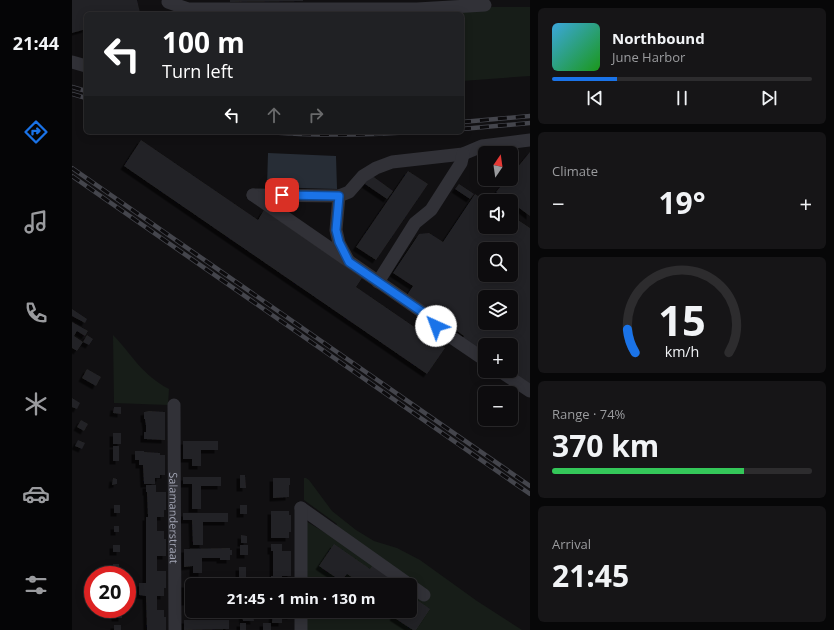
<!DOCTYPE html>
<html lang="en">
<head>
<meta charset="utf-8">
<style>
	body { margin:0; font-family:"Open Sans",sans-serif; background:#161517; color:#f1f3f6; height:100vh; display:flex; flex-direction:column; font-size:15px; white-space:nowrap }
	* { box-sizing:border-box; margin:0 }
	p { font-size:13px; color:#9a9b9e }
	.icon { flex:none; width:22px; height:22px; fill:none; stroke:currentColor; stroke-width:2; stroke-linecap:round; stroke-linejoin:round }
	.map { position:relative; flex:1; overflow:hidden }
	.side { display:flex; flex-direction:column; gap:8px; padding:8px; background:#070708; width:304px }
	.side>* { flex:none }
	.banner { position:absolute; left:12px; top:12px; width:380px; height:122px; border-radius:6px; box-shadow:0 2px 10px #0003,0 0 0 1px #2d2c2e; background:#202124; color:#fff; overflow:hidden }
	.needle { width:26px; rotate:13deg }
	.fabs { position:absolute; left:406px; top:146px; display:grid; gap:8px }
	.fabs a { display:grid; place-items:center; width:40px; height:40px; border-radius:6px; background:#0d0c0e; box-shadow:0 2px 10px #0003,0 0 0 1px #2d2c2e; font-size:20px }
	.speed { position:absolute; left:12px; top:566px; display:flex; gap:8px; font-size:20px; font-weight:700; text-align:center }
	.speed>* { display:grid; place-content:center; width:52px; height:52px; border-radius:50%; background:#0d0c0e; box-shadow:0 2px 10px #0003,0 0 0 1px #2d2c2e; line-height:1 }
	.speed .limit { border:6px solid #d22; background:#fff; color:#111 }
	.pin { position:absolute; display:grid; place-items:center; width:34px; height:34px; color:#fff; margin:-17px; border-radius:8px; box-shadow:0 2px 6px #0006 }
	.me { position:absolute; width:44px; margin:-22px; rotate:317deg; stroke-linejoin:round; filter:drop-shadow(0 0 3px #0008) }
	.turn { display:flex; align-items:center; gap:14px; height:84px; padding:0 12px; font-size:18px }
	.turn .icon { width:52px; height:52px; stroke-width:2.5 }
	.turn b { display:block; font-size:28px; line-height:34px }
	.lanes { display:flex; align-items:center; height:38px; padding:0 12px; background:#0003; justify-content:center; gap:20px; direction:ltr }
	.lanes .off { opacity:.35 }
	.big { font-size:30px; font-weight:700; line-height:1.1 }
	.side .widget { flex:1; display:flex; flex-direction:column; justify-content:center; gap:6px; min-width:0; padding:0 14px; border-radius:6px; background:#161517 }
	.side .dial { align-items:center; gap:0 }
	.dial svg { height:104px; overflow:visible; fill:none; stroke:#2d2c2e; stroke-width:7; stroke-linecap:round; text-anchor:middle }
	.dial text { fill:#f1f3f6; stroke:none }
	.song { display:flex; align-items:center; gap:12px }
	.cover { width:48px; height:48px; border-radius:6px; background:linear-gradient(135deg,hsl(200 70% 55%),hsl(120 70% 35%)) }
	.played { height:4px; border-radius:2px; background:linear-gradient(90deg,#1a73e8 25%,#2d2c2e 25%) }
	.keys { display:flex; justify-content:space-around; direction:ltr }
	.heat { display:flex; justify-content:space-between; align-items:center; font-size:22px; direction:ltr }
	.charge { height:6px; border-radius:3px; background:linear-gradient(90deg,#34c759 74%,#2d2c2e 0) }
	.trip { position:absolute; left:113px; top:578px; width:232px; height:40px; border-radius:6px; background:#0d0c0e; box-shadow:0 2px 10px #0003,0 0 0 1px #2d2c2e; font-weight:700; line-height:40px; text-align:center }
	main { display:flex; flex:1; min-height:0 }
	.menu { display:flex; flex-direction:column; width:72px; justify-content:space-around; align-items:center; background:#050506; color:#9a9b9e }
	.menu .icon { width:28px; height:28px }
	.menu .current { color:#1a73e8 }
	.menu b { font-size:18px; color:#f1f3f6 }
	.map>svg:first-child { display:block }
	.green { fill:#171d18 }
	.water { fill:#272d36 }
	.building { fill:#242326; fill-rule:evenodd; filter:url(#shadow) }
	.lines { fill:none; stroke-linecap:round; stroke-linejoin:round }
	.minor { stroke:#313137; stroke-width:13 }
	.rail-casing { stroke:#44454c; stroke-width:4.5 }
	.rail { stroke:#0c0b0d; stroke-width:3; stroke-dasharray:9; stroke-linecap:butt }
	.route-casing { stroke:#114b97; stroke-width:10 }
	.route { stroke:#1a73e8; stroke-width:7 }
	.labels { text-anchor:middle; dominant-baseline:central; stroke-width:4; stroke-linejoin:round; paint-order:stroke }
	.street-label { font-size:11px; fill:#a1a4b3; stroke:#0c0b0d }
</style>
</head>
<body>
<main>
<nav class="menu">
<b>21:44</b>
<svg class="icon current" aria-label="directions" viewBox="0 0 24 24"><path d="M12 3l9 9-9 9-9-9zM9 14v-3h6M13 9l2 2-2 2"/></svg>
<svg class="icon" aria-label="music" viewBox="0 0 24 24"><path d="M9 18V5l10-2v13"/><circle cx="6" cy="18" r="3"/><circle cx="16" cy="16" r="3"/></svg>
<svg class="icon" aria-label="phone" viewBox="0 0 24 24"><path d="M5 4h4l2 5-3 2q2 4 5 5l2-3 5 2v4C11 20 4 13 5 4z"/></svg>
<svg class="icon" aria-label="climate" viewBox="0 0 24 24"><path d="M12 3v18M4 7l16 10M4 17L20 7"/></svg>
<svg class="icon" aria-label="car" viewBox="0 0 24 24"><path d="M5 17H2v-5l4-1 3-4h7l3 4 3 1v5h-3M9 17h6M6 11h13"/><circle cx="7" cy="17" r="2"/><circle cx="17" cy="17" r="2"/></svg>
<svg class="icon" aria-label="filters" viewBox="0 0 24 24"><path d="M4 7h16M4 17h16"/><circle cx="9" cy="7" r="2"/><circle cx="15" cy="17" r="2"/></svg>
</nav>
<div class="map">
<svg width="458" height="630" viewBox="0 0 458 630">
	<defs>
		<filter id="shadow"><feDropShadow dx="-3.5" dy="3.5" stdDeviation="0" flood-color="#0009"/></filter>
	</defs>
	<rect width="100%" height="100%" fill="#111012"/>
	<g class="green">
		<path d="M411 7H458V76L390 81V14H335Z"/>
		<path d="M41 335C62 357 69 374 97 389L96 405 42 403Z"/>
		<path d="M232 478H234L237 480 260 511 284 530 302 541 325 548 348 560 405 601 450 630H233V611H338V585H233L232 520 257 535 265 524 232 500Z"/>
	</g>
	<path class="water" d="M196 153 264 156 265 189 195 187Z"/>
	<g class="building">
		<path d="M0 0H65L68 13 14 14V29L0 33Z"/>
		<path d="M158 0H231V1L158 2Z"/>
		<path d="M69 140 186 220 192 210 290 278 284 287 373 348 355 374 52 166Z"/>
		<path d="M458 152V216L439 202V201H437L424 192 435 179H439V175Z"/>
		<path d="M336 171 356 184 304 260 284 247Z"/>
		<path d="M299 175 321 191 315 199 293 184Z"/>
		<path d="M387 184 402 194 398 199 383 189Z"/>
		<path d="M403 194 413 201V227H439V218L440 216 458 228V386L439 371V345H413V355L390 339 392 336 335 295 341 286 321 273 347 234 357 233 371 242ZM413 249H439V275H413ZM413 297H439V323H413Z"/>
		<path d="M0 309 15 319 13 323 0 316Z"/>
		<path d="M0 322 16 331 13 336 5 331 2 336 11 342 5 351 0 348Z"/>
		<path d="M15 335 21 339 17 345 11 342Z"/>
		<path d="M15 369 29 377 24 386 10 378Z"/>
		<path d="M0 398 8 403 5 409 0 407Z"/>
		<path d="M42 407H49V414L41 413Z"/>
		<path d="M77 411 93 412V440L72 439V432H74V426L73 419H72V412Z"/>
		<path d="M9 420 16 424 12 431 5 427Z"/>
		<rect x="41" y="433" width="8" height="11"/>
		<path d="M6 440 13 443 10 449 3 446Z"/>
		<path d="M111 441H146V450H129V466H120V459H111Z"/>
		<rect x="41" y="446" width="6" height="15"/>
		<path d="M63 451H72V452L88 453V455H93V475H88V478H83V484H72L71 465H67V460H63Z"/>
		<path d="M168 475H173L174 488H168Z"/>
		<path d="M111 477H149V486H129V509H120V484H111Z"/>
		<path d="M41 478 45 479V484L40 485Z"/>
		<path d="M201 478H218V485H217V497L201 498Z"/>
		<path d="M74 485H84V492H94V510H92V517H85V531H92V539H94V556H85V571H94V588H92V596H85V610H92V617H94V630H75L74 596 67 595V583H74V517H76L75 492H74Z"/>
		<rect x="42" y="505" width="6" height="8"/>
		<rect x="168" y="505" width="7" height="9"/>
		<path d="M199 511H217V515H219V532H217V538H199Z"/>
		<path d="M111 513H156V522H131V545H121L120 520H111Z"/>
		<rect x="42" y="526" width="5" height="6"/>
		<path d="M169 535 175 536V543H169Z"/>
		<path d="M199 544H210V551H219V576H210V585H199V576H201V551H199Z"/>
		<path d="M262 544 298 569 301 565 325 581 322 585H288L289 583 275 574 269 581 247 566Z"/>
		<rect x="41" y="545" width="7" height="7"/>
		<rect x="168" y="545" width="8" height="10"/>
		<path d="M158 548V550H160V555H158V560H148V558H130V573H121V566L112 567V549Z"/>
		<rect x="41" y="564" width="6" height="8"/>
		<rect x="167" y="567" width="7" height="15"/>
		<rect x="112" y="584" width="8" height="18"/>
		<path d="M338 595 358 609 344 630H341L321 617 325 611H338Z"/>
		<rect x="43" y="609" width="7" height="9"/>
		<path d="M170 611H177V615H181L182 621H171Z"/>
		<path d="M201 611H219V616L210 615V623H200Z"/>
		<path d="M112 620H157V629L112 630Z"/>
		<rect x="168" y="623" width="6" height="7"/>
		<rect x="191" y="623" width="8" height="7"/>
		<rect x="42" y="625" width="7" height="5"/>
	</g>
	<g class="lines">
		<g class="minor">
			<path d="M96 2 116 9H345L413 5"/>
			<path d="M0 62 14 66"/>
			<path d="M181 195 267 196 277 192 291 176 304 168 320 162 391 154 410 146 458 140"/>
			<path d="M181 195 356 316 363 326 413 360"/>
			<path d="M267 196 264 230 267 243 276 260"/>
			<path d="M306 282 343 223 359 210 389 163 391 154"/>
			<path d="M428 371 458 391"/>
			<path id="s1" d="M102 405 103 630"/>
			<path d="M229 508 352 595"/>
			<path d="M229 508V585"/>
			<path d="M229 611V630"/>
		</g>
		<g class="rail-casing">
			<g id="rail">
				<path d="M0 87 14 91"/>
				<path d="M0 94 14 98"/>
				<path d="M390 122 458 116"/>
				<path d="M390 129 458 123"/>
				<path d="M194 132C244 136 293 135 343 132"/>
				<path d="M0 168 458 486"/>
				<path d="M0 176 458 494"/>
			</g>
		</g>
		<use href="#rail" class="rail"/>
	</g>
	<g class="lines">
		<g class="route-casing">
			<path id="route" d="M210 195 267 196 264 230 267 242 277 262 356 316 364 326"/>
		</g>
		<use href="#route" class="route"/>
	</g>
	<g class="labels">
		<g class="street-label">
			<text stroke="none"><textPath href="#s1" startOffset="113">Salamanderstraat</textPath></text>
		</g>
	</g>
</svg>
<div class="fabs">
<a><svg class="needle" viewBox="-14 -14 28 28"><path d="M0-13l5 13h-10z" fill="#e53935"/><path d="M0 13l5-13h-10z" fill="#9a9b9e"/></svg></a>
<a><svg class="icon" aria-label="sound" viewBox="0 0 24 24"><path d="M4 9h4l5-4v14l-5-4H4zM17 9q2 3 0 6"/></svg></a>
<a><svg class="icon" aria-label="search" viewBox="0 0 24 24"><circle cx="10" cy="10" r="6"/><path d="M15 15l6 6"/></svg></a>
<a><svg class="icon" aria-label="layers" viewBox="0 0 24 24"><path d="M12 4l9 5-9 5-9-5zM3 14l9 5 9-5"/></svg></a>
<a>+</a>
<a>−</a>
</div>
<div class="speed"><div class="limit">20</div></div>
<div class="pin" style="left:210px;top:195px;background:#d93025"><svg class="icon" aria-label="arrive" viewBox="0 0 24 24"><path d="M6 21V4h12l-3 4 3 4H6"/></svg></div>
<svg class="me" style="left:364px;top:326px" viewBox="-20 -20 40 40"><circle r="19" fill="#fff"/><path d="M0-13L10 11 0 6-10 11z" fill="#1a73e8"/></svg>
<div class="trip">21:45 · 1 min · 130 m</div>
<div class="banner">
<div class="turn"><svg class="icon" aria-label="left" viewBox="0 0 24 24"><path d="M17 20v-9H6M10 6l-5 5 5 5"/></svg><div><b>100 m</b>Turn left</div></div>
<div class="lanes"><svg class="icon" aria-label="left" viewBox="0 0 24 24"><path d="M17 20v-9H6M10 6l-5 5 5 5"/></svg><svg class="icon off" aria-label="ahead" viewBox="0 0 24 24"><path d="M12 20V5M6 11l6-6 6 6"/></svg><svg class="icon off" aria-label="right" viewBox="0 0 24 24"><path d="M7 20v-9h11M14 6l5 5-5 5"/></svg></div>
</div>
</div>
<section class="side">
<div class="widget">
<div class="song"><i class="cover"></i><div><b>Northbound</b><p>June Harbor</p></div></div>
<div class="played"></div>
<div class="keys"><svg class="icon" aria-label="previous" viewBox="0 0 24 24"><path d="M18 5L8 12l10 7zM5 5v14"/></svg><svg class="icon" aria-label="pause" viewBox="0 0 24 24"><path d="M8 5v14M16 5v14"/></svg><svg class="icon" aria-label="next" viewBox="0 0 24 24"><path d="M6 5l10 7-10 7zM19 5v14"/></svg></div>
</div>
<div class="widget"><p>Climate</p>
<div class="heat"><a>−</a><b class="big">19°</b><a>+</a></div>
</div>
<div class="widget dial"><svg viewBox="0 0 100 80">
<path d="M14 69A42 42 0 1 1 86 69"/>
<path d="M14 69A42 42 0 0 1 8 51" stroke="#1a73e8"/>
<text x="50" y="56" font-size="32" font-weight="700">15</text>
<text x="50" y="72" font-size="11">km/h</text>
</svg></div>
<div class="widget"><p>Range · 74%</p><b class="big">370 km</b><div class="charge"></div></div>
<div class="widget"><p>Arrival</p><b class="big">21:45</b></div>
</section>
</main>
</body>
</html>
